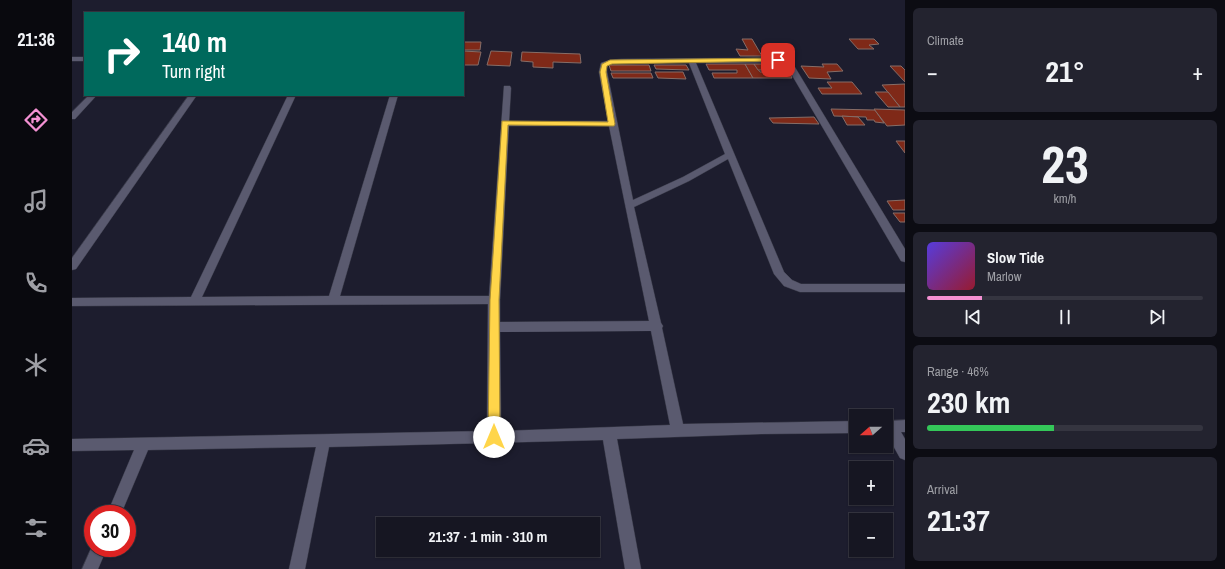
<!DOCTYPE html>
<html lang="en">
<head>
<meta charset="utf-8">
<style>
	body { margin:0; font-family:"Archivo Narrow",sans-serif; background:#23232f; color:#f1f3f6; height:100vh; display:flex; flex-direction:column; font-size:15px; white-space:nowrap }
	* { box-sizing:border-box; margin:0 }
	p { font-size:13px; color:#9e9fa5 }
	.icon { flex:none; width:22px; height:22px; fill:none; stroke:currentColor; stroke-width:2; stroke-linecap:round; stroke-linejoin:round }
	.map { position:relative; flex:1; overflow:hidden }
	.drawer { display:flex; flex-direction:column; gap:8px; padding:8px; background:#0c0c13; width:320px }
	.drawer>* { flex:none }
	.guide { position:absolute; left:12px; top:12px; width:380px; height:84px; border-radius:0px; box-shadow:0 1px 3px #0004,0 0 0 1px #353540; background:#00695c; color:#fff; overflow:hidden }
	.needle { width:26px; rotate:249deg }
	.controls { position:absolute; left:777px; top:409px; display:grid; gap:8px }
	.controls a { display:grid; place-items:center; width:44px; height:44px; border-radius:0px; background:#161622; box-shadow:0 1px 3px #0004,0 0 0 1px #353540; font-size:20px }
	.speed { position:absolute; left:12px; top:505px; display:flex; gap:8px; font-size:20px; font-weight:700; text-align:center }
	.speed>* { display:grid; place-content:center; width:52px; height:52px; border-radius:50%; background:#161622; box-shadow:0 1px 3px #0004,0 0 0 1px #353540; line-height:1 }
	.speed .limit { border:6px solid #d22; background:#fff; color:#111 }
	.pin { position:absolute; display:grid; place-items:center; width:34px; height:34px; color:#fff; margin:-17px; border-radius:8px; box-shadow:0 2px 6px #0006 }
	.me { position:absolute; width:44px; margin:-22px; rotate:0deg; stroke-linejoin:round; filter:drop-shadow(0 0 3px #0008) }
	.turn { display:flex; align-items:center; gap:14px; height:84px; padding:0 12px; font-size:18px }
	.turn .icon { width:52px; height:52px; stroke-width:2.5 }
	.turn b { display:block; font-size:28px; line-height:34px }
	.big { font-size:30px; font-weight:700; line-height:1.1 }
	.drawer .widget { flex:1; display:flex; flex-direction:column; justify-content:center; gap:6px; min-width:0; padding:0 14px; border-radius:6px; background:#23232f }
	.drawer .dial { align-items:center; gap:0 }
	.dial b { font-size:52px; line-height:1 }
	.song { display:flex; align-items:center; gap:12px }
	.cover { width:48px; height:48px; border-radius:6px; background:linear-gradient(135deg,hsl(250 70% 55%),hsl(350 70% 35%)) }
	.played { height:4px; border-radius:2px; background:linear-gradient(90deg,#f491d3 20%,#353540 20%) }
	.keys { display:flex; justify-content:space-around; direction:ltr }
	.heat { display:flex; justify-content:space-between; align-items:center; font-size:22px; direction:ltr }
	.charge { height:6px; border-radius:3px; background:linear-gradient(90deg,#34c759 46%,#353540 0) }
	.trip { position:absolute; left:304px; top:517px; width:224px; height:40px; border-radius:0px; background:#161622; box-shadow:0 1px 3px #0004,0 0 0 1px #353540; font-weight:700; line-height:40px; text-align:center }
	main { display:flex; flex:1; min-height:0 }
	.tabs { display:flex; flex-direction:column; width:72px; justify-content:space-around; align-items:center; background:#09090e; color:#9e9fa5 }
	.tabs .icon { width:28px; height:28px }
	.tabs .active { color:#f491d3 }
	.tabs b { font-size:18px; color:#f1f3f6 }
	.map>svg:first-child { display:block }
	.building { fill:#7f2918; stroke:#866d67 }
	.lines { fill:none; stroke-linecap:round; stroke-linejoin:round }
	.minor-casing { stroke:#393a48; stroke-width:1 }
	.minor { fill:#5a5a6f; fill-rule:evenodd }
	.route { fill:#ffd54a; stroke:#a68a30 }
</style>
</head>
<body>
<main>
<nav class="tabs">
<b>21:36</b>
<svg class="icon active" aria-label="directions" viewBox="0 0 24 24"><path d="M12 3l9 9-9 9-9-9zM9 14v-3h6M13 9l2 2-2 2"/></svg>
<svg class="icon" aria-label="music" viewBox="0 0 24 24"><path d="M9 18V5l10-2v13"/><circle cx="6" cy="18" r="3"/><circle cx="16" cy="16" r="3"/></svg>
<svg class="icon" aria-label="phone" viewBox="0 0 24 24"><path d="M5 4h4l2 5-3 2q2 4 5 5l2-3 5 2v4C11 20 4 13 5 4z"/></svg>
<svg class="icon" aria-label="climate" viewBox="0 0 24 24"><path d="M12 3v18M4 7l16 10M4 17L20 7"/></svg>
<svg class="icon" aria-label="car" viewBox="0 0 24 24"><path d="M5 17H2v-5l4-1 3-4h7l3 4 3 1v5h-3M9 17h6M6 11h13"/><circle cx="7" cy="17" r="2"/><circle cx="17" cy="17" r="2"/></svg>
<svg class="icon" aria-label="filters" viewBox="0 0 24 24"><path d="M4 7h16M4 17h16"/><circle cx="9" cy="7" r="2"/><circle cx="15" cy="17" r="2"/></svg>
</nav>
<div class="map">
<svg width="833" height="569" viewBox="0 0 833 569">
	<rect width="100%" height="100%" fill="#1d1d2e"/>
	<g class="building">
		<path d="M670 39H680L690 56H668L664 49 676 50Z"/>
		<path d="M777 39H802L807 44 797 45 802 49H786Z"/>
		<path d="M391 42H409L408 50H391Z"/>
		<path d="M391 51 409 52 406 65H391Z"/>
		<path d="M419 51 440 52 438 66 415 65Z"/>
		<path d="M450 52 508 54 509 63 481 62V68L461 67V62L449 61Z"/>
		<path d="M634 64H673L681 78H642L640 73H665V70H637Z"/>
		<path d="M673 64H682L688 72H717L720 78H681Z"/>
		<path d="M682 64H707L711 70H686Z"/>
		<path d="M750 64H765L771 71 755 72 759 79 737 78 729 66 752 67Z"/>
		<path d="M537 65H577L579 71H539Z"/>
		<path d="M582 65H614L617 70 584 69Z"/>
		<path d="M818 66H829L833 70V82Z"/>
		<path d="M583 72H611L614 79 586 78Z"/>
		<path d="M539 73H579L581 78H541Z"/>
		<path d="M755 82H780L790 94H750L746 88H760Z"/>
		<path d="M833 84V107H828L810 85Z"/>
		<path d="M803 92H816L828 107H816Z"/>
		<path d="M759 109 803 110 812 123 803 122 802 120H795L794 117 762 116Z"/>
		<path d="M802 109 833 110V125L815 126Z"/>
		<path d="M770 116 786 117 793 125H775Z"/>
		<path d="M742 117 747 124 701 123 697 118Z"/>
		<path d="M824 141H833V153Z"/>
		<path d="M833 200V210H821L815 201Z"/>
		<path d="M821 213H833V222H828Z"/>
	</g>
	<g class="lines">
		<g class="minor-casing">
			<g id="minor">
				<rect x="0" y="57" width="13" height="4"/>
				<path d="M706 58 721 64 833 249V262L829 261 714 65 705 62 624 63 712 272 720 280 729 284H833V292H728L712 286 702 274 656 159 617 181 562 207 589 323 591 326 590 328 611 424 784 421V433L689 434 545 439 569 569H553L531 440 257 447 233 569H217L244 447 76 450 49 514H35L62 450 0 451V439L415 431 416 304 0 306V298L119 297 216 95H224L130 297 257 296 318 95H326L268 296H417L432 86H438L439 88 437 121H536L527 72 529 63 538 60 550 59ZM550 63H617L653 154 611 177 561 200 535 72V66L540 64ZM437 126H537L577 321 428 322V300ZM579 331 598 425 429 431 428 332Z"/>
				<path d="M17 95H25L3 119H0V112Z"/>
				<path d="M117 95H125L4 269 0 270V258Z"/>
				<path d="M833 420V432H829L833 439V460L828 458 814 433V421Z"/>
				<path d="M21 544V548H35L26 569H10Z"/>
			</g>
		</g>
		<use href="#minor" class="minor"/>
	</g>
	<path class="route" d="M706 58 708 59V61L540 64 535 66 534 72 543 124 542 126 436 125 427 300 428 437 426 441 422 442 418 441 416 437 418 300 430 121 536 122 528 72 530 64 538 60Z"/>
</svg>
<div class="controls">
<a><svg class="needle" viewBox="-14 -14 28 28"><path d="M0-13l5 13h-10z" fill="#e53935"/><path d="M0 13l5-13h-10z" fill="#9e9fa5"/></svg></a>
<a>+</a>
<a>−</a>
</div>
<div class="speed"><div class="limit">30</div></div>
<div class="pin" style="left:706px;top:60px;background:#d93025"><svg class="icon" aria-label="arrive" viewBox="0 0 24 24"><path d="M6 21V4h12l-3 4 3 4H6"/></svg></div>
<svg class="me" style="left:422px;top:437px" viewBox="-20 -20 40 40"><circle r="19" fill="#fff"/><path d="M0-13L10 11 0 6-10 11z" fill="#ffd54a"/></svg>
<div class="trip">21:37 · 1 min · 310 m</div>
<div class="guide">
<div class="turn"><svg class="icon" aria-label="right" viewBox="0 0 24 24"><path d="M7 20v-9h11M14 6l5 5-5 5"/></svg><div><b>140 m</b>Turn right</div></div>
</div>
</div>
<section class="drawer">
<div class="widget"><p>Climate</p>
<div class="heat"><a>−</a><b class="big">21°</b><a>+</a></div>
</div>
<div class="widget dial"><b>23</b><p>km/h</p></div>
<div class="widget">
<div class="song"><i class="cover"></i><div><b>Slow Tide</b><p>Marlow</p></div></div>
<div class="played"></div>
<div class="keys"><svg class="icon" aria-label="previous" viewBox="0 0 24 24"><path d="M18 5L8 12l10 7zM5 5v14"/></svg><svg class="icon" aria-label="pause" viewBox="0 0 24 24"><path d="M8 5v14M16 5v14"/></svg><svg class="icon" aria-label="next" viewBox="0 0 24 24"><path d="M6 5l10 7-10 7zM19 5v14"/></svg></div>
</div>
<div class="widget"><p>Range · 46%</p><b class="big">230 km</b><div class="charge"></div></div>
<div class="widget"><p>Arrival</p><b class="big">21:37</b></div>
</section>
</main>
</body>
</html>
